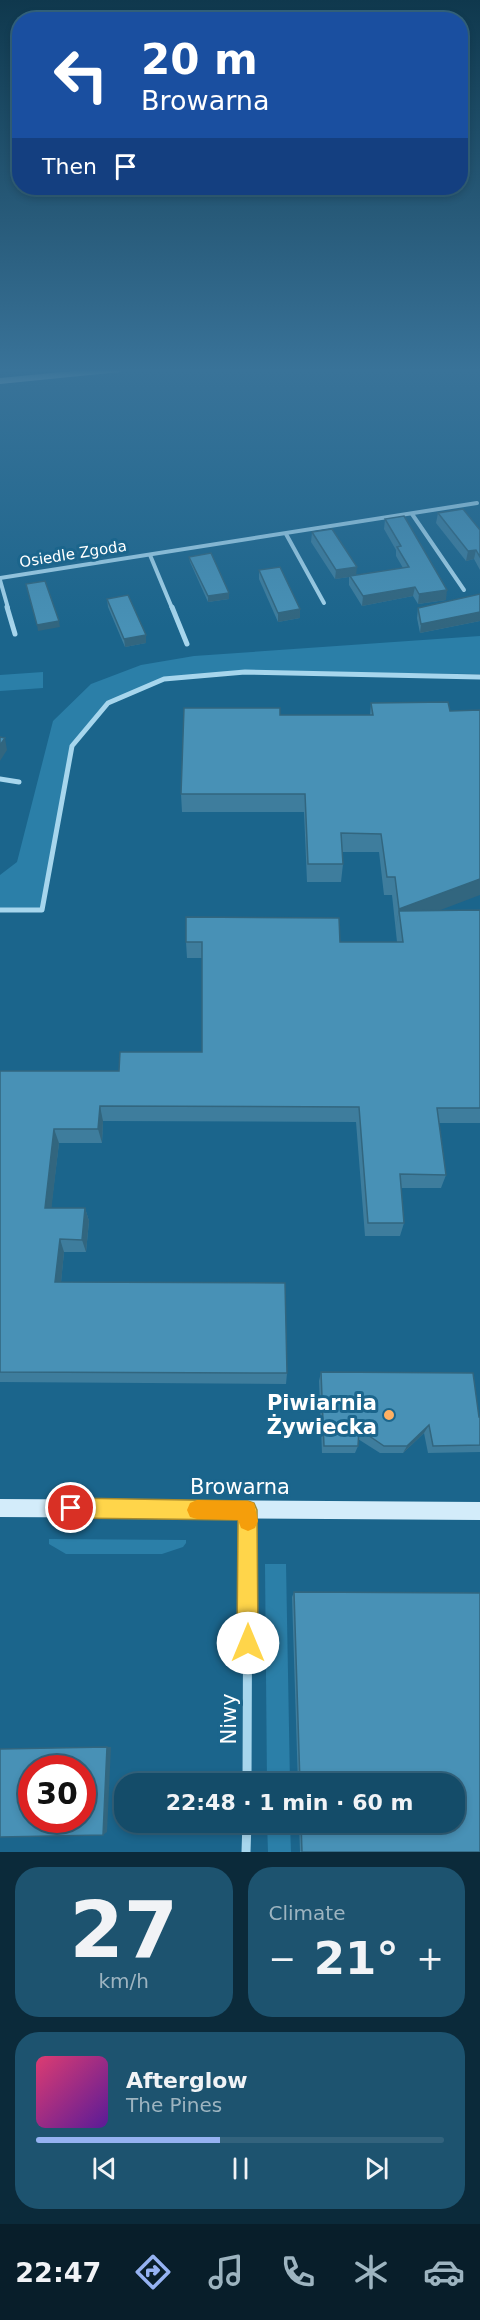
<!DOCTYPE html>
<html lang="en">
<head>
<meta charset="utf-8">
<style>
	body { margin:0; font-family:"DejaVu Sans",sans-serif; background:#1d536f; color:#f1f3f6; height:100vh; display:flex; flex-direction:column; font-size:22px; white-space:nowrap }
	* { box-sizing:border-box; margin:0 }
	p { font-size:20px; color:#9db4c0 }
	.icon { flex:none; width:33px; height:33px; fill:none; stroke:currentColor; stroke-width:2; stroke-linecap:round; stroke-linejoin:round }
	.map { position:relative; height:1852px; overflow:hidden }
	.details { display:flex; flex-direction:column; gap:15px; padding:15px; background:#0b2a3a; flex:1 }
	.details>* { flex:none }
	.top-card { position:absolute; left:12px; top:12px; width:456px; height:183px; border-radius:24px; box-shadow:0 3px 9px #0003,0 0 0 2px #33637d; background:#1a4fa0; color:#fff; overflow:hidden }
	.speed { position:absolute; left:18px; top:1755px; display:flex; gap:12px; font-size:30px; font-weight:700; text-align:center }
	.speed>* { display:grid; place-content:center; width:78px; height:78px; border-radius:50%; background:#144c69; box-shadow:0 3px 9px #0003,0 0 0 2px #33637d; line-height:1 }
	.speed .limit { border:9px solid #d22; background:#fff; color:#111 }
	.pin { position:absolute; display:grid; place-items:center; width:51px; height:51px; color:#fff; margin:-26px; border:3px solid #fff; border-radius:50%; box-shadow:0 2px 6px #0007 }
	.me { position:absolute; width:66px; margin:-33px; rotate:0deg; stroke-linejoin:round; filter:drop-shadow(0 0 4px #0008) }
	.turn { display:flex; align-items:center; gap:21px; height:126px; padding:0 30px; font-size:27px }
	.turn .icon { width:78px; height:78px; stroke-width:2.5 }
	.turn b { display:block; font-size:42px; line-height:51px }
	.then { display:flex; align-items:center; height:57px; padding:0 30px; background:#0003; gap:12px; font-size:22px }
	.big { font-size:45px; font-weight:700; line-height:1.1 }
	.details .tile { flex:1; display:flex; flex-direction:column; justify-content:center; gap:9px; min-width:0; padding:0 21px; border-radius:24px; background:#1d536f }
	.details .dial { align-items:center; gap:0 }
	.dial b { font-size:78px; line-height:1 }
	.song { display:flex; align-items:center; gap:18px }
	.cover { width:72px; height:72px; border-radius:9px; background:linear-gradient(135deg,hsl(340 70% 55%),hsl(270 70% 35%)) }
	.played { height:6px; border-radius:3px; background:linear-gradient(90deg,#95b2f1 45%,#33637d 45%) }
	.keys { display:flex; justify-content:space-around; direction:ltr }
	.heat { display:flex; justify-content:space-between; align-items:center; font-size:33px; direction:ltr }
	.details .tiles { flex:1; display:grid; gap:15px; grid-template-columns:1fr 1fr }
	.tile:last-child { grid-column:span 2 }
	.trip { position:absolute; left:114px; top:1773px; width:351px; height:60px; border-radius:24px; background:#144c69; box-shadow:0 3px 9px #0003,0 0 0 2px #33637d; font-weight:700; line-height:60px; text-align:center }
	.tabs { display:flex; height:96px; justify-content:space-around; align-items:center; background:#081e2a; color:#9db4c0 }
	.tabs .icon { width:42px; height:42px }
	.tabs .on { color:#95b2f1 }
	.tabs b { font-size:27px; color:#f1f3f6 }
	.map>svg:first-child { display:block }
	.green { fill:#2b7fa8 }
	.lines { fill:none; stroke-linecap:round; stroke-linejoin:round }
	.street-far2 { stroke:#a7d6ed; stroke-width:4 }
	.street-far1 { stroke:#a7d6ed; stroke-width:5 }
	.street { stroke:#a7d6ed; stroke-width:9 }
	.secondary { fill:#d3ecfa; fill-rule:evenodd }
	.highway { fill:#fff; fill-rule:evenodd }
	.wall { fill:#3e7d9d }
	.shaded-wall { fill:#32667f }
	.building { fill:#4891b6; stroke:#32667f; stroke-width:1.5; fill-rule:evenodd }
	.route { fill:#ffd54a; stroke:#a68a30; stroke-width:1.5 }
	.slow { fill:#f59e0b }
	.poi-dot { fill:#ffb063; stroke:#1b658c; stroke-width:2 }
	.labels { text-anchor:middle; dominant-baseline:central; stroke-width:6; stroke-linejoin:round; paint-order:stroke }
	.far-street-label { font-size:15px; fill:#fff; stroke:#1b658c }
	.near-poi-label { font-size:21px; font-weight:bold; fill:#fff; stroke:#1b658c; text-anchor:end }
	.near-street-label { font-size:21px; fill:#fff; stroke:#1b658c }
</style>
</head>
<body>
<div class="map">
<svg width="480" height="1852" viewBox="0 0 480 1852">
	<rect width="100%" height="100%" fill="#1b658c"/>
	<g class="green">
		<path d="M480 636V674L245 672 164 679 108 703 72 746 42 910H0V875L17 862 53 721 91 684 141 665 194 656Z"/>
		<path d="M43 672V688L0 691V675Z"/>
		<path d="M49 1539 186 1540V1543L183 1547 162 1554H66L49 1544Z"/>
		<path d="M265 1564H286L290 1783H267Z"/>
		<path d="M267 1823H290L291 1852H268Z"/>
	</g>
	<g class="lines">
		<g class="street-far2">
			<path d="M412 514 464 590"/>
			<path d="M286 534 324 603"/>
			<path d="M150 555 172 608"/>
			<path d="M0 578 477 503"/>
			<path d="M0 580 8 608"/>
		</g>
		<g class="street-far1">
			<path d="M7 607 15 634"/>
			<path d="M172 607 187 644"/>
			<path d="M0 779 19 782"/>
			<path d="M0 910H42L72 746 108 703 164 679 245 672 480 677"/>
		</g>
		<g class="street">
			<path d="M247 1784 248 1511"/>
			<path d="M246 1852 247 1822"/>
		</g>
		<path class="secondary" d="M0 1499 480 1502V1520L0 1517Z"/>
		<path class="highway" d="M93 369H125L120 372 0 384V378Z"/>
	</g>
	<g class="wall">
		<path d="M438 513 480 530V570L474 559 466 561 436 523Z"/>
		<path d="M385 519 446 600 418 604 413 596 362 606 349 585V577L335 579 311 542 312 532 356 575 403 568 396 556V550L384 529Z"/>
		<path d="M189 557 229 593V599L208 602 190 562Z"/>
		<path d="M259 570 300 618 278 622 259 579Z"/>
		<path d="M480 594V621L420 633 417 618 418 608Z"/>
		<path d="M107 599 146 643 125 647 108 607Z"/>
		<path d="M371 703 439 910H480V1123H439L446 1175 441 1188H401L404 1223 400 1236H365L356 1122 103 1121 102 1143H59L51 1208H85L89 1221 86 1252H64L61 1282 287 1373 286 1384 0 1382V1071H119L202 1052V958H187L186 942H397L392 895H384L379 852H342L343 864 341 882H307L304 812H182L181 794 280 715H370Z"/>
		<path d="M321 1372 480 1417V1452L428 1453 424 1433 403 1453H380L358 1439V1446L355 1453H322L319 1381Z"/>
		<path d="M294 1592 480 1593V1852H300L299 1822H454V1784H298L292 1597Z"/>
	</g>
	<g class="shaded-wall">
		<path d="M476 550 474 559 466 561 468 551Z"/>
		<path d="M357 567 356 576 335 579 336 570Z"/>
		<path d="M415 587 413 596 362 606 363 596Z"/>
		<path d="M447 590 446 600 418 604 419 594Z"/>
		<path d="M229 593V599L208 602V596Z"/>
		<path d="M300 609V618L278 622V613Z"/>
		<path d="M480 612V621L420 633 421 624Z"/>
		<path d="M59 621 60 627 38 631 37 625Z"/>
		<path d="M146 635V643L125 647 124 639Z"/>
		<path d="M5 738 7 750 0 761V745Z"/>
		<path d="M480 879V895L401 925 399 911 396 927 399 909Z"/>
		<path d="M100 1106 103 1121 102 1143 98 1129Z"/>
		<path d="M54 1129 59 1143 50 1221 45 1208Z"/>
		<path d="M85 1208 89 1221 86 1252 82 1240Z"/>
		<path d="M60 1239 64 1252 60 1294 55 1282Z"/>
		<path d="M429 1425 424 1433 403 1453 407 1446Z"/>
		<path d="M107 1747H111L107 1832 103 1835Z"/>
	</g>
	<g class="building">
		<path d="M463 509 480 530V557L476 550 468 551 438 513Z"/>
		<path d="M404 516 447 590 419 594 415 587 363 596 350 576 409 567 397 547 401 546 385 519Z"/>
		<path d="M332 529 357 567 336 570 312 532Z"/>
		<path d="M211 553 229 593 208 596 189 557Z"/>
		<path d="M280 567 300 609 278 613 259 570Z"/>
		<path d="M45 581 59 621 37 625 26 584Z"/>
		<path d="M480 594V612L421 624 418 608Z"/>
		<path d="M128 595 146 635 124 639 107 599Z"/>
		<path d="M448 702 450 711 480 710V879L399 909 395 877H387L381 834 341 833 343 864H308L305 794H181L184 708H280V715H373L371 703Z"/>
		<path d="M0 737 5 738 0 745Z"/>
		<path d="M480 910V1108H437L446 1175 400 1174 404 1223H368L359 1107 100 1106 98 1129H54L45 1208H85L82 1240 60 1239 55 1282 285 1283 287 1373 0 1372V1071H119L120 1052H202V942H186V917L339 918 340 942H403L399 911Z"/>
		<path d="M321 1372 473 1373 479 1417H480V1445L433 1446 429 1425 407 1446H384L359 1429 358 1446H324Z"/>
		<path d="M294 1592 480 1593V1852H302L301 1822H454V1784H300Z"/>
		<path d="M107 1747 103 1835 0 1837V1749ZM32 1768H82V1820H32Z"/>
	</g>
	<linearGradient id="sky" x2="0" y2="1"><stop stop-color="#0f384d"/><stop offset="0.59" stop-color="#397399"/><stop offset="1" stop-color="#397399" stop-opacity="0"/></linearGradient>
	<rect width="480" height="628" fill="url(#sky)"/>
	<path class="route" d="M71 1498 248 1501 254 1503 257 1510 258 1643 255 1650 248 1653 240 1650 237 1643 238 1520 71 1518 64 1515 61 1508 64 1501Z"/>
	<path class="slow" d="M197 1500 248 1501 254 1503 258 1521 255 1528 248 1531 241 1528 238 1520 197 1519 190 1517 187 1510 190 1503Z"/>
	<circle class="poi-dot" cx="389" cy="1415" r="6"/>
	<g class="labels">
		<g class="far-street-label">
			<text transform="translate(73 554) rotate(-9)">Osiedle Zgoda</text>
		</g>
		<g class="near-poi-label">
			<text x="377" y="1403">Piwiarnia<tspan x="377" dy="24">Żywiecka</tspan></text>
		</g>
		<g class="near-street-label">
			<text x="240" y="1487">Browarna</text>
			<text transform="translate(229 1719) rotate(-90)">Niwy</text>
		</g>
	</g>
</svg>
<div class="speed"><div class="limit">30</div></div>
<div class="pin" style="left:71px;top:1508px;background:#d93025"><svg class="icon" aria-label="arrive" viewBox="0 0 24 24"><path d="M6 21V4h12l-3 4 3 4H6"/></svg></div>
<svg class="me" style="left:248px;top:1643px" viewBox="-20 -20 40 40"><circle r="19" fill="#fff"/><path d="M0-13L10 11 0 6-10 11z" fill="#ffd54a"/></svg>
<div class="trip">22:48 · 1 min · 60 m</div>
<div class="top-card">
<div class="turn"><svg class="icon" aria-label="left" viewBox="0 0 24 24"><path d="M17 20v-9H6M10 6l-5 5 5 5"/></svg><div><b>20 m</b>Browarna</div></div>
<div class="then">Then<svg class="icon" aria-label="arrive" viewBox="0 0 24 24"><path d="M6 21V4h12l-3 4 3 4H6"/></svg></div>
</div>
</div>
<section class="details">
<div class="tiles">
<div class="tile dial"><b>27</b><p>km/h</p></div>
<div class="tile"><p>Climate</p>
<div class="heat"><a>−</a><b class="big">21°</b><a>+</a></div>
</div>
<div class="tile">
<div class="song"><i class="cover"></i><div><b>Afterglow</b><p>The Pines</p></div></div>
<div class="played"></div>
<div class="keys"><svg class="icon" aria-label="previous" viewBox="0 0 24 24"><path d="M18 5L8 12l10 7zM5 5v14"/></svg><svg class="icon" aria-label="pause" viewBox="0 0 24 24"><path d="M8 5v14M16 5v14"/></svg><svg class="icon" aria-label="next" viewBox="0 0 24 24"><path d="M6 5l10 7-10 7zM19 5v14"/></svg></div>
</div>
</div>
</section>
<nav class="tabs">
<b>22:47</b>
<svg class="icon on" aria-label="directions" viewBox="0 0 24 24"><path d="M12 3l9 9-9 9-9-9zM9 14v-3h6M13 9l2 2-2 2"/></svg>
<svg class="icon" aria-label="music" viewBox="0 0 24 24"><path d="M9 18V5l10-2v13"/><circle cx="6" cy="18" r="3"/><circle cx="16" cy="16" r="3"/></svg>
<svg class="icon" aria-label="phone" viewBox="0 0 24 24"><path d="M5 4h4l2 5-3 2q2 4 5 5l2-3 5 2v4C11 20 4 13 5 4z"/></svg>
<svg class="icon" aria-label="climate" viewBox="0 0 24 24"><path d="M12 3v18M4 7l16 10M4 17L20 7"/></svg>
<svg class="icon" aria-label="car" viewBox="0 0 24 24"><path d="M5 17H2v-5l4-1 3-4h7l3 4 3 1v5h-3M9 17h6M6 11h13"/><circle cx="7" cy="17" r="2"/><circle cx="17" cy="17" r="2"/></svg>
</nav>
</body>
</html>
